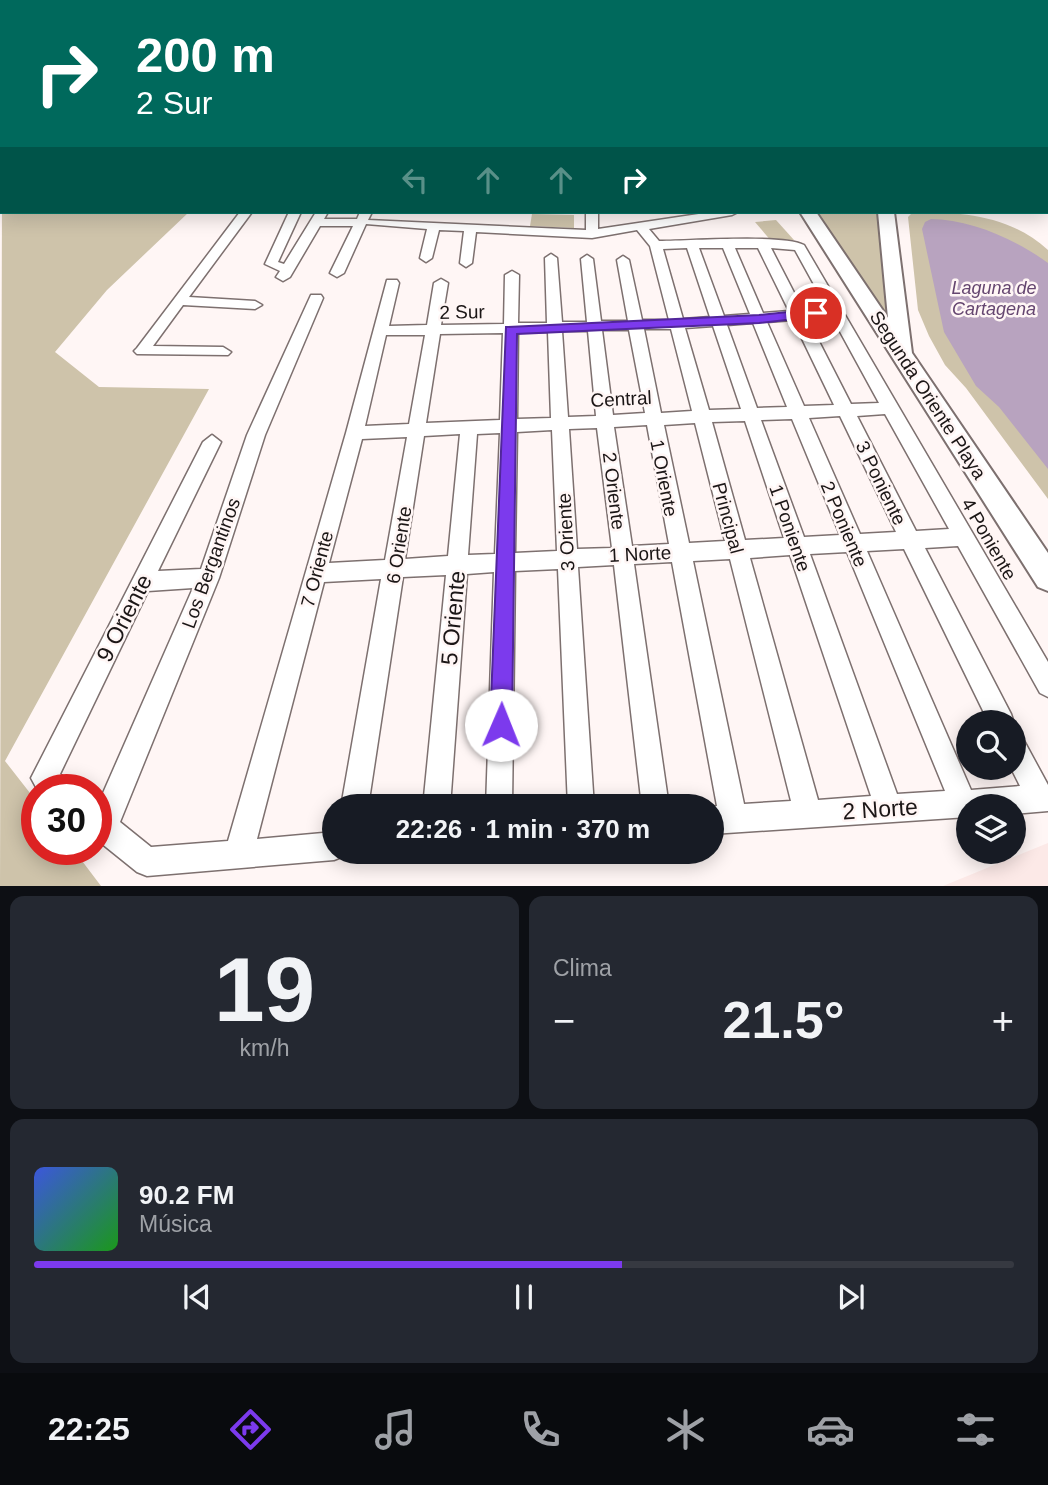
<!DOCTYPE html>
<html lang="es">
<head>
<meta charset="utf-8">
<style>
	body { margin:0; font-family:Helvetica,sans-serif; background:#242831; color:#f1f3f6; height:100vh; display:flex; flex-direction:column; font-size:26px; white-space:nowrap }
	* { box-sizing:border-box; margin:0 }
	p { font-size:23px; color:#9ea1a6 }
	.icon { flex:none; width:38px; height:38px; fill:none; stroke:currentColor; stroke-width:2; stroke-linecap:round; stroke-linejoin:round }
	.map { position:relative; height:886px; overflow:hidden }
	.drawer { display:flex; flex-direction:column; gap:10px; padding:10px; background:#0d0f14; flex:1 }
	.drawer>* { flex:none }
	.hud { position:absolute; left:0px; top:0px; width:1048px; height:214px; box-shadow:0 4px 18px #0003; background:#00695c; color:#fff; overflow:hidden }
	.controls { position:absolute; left:956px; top:710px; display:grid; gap:14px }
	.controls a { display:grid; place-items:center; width:70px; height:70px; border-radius:50%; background:#171b24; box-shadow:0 4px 18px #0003; font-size:35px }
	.speed { position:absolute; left:21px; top:774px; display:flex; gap:14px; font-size:35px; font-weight:700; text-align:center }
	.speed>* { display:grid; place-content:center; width:91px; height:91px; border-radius:50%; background:#171b24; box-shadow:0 4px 18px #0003; line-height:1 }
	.speed .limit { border:10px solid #d22; background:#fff; color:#111 }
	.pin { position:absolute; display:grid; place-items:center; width:60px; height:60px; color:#fff; margin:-30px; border:4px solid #fff; border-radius:50%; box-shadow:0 2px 7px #0007 }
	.me { position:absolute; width:77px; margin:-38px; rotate:1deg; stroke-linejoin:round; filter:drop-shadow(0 0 5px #0008) }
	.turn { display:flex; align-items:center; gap:24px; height:147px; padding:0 21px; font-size:32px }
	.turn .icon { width:91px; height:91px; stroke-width:2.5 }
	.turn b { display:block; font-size:49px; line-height:60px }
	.lanes { display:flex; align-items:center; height:66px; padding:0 21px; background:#0003; justify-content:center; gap:35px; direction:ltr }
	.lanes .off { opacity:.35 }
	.big { font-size:52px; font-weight:700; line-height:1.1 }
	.drawer .tile { flex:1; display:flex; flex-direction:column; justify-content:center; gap:10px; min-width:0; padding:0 24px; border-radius:14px; background:#242831 }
	.drawer .dial { align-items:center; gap:0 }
	.dial b { font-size:91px; line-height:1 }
	.song { display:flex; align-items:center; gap:21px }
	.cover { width:84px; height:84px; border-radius:10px; background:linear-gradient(135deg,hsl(230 70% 55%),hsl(120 70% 35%)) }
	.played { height:7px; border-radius:4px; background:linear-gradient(90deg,#7c3aed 60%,#363941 60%) }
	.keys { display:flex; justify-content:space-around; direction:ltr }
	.heat { display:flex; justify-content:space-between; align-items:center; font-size:38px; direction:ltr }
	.drawer .tiles { flex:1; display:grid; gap:10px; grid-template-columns:1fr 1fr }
	.tile:last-child { grid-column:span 2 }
	.trip { position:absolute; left:322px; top:794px; width:402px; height:70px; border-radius:35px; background:#171b24; box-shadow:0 4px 18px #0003; font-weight:700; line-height:70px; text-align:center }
	.menu { display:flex; height:112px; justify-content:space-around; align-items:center; background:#090b0e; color:#9ea1a6 }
	.menu .icon { width:49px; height:49px }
	.menu .on { color:#7c3aed }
	.menu b { font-size:32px; color:#f1f3f6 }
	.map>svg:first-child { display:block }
	.built { fill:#fce9e7 }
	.green { fill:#cec3aa }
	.water { fill:#b8a3bf }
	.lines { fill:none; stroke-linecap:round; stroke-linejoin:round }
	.street-casing { stroke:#7d706f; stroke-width:3 }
	.secondary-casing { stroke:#7d706f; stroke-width:4 }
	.primary-casing { stroke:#d6d5d5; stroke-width:4 }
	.street { fill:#fff; fill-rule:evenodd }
	.secondary { fill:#fff; fill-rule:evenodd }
	.primary { fill:#fbd6bc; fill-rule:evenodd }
	.shaded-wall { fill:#937a85 }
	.route { fill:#7c3aed; stroke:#51269a; stroke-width:2 }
	.labels { text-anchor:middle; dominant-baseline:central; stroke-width:5; stroke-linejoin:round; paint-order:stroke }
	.far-water-label { font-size:18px; font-style:italic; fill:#654670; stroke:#fff6f5 }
	.street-label { font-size:19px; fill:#1b1616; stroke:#fff6f5 }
	.near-street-label { font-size:23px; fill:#1b1616; stroke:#fff6f5 }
</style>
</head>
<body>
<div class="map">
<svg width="1048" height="887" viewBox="0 0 1048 887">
	<rect width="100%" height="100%" fill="#fff6f5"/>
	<path class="built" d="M1048 843V886H943Z"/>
	<g class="green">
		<path d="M2 199V212H189L107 290 55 352 99 387 209 389 5 761 37 802V849H73L101 886H0Z"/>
		<path d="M815 212H879L890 323 883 313Z"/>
		<path d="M913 212C961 212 1010 215 1048 250V499L966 388 945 365 929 336 918 310 908 217Z"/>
		<path d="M532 214 574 215V228L530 226Z"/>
		<path d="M776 220 794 240 772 242 755 222Z"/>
	</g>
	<path class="water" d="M931 219C970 219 1017 240 1048 263V469L999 407 976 386 944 332 922 229 925 222Z"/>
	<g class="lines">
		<g class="street-casing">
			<g id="street">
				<path d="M0 192H2L0 199Z"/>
				<path d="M240 212H252L189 297 255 301 262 305 255 309 183 305 153 346 223 347 231 352 228 355 137 354 134 351 137 348Z"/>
				<path d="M289 212H301L278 262 284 264 316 212H328L324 219H357L360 212H372L368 220 586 230V212H598V229L712 212H738L732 215 649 229 659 241C690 241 782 234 804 245L1048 662V697L1040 693 958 546 925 548 1011 714 1014 723 1013 726V723H989L904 549 867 551 971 790 1020 786 1011 768H1013V733L1022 737 1048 785V811L1013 814V807H968V817L712 834 711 807 717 806 672 562 634 564 669 807H642L614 565 578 567 594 807H568L558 569 515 571 512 807H486L494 572 467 574 450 807H423L446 575 403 577 368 807H341L381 579 324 582 257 839 334 832V852H345L344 856 334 860 147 876 137 872 96 839V809L193 588 148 591 60 774 67 780 71 789H37L31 778 203 442 212 435 221 442 158 571 201 569 247 435 311 295H321L323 298 265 435 219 578 120 822 151 847 228 841 346 433 387 280H397L399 283 389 326 427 325 434 283 441 279 448 283 441 325 504 324 505 275 512 271 519 275 518 323H547L545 258 551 254 557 258 562 322H587L581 259 587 255 593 259 601 321H628L617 260 623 256 629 260 642 320H669L650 246 637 230 592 238 476 232 472 263 466 267 460 263 464 231 439 230 432 258 426 262 420 258 427 229 366 224 344 273 337 277 330 273 353 226H320L290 277 283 281 276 277 280 271 265 264ZM687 248 710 317 683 319 663 249ZM699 248H723L750 314 724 316ZM735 248H758L789 311 763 313ZM771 248 795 250 827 308 803 310ZM832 317 879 403 851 404 807 318ZM793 320 834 405 804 406 767 322ZM753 323 787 407 757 408 727 325ZM713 326 741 409 709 410 685 328ZM644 329H671L692 411 661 413ZM602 330H629L645 413 613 415ZM562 331H588L596 416 568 417ZM518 332H548L551 418 517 419ZM503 333 500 420 426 423 440 334ZM386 335H425L409 424 365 426ZM885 414 949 529 916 531 857 416ZM840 416 896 532 860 534 809 418ZM792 419 840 535 804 537 761 420ZM745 421 784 538 745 540 712 422ZM695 423 725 541 689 543 664 425ZM647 425 669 544 632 546 614 427ZM597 428 612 548 577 549 569 429ZM552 430 557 551 515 553 517 432ZM500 433 495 554 468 555 477 434ZM460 434 448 556 405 559 424 436ZM407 437 385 560 329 563 362 439ZM847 552 945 791 897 794 810 554ZM790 555 871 796 818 800 750 558ZM730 559 791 801 744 804 693 561Z"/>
			</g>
		</g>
		<g class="secondary-casing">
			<path id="secondary" d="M800 212H816L888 318 878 212H894L912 353 1048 553V591L1038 587Z"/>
		</g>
		<g class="primary-casing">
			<rect id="primary" x="0" y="153" width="2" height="10"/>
		</g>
		<use href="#street" class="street"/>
		<use href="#secondary" class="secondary"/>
		<use href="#primary" class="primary"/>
	</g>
	<path class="shaded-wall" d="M0 102H2V123L0 124Z"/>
	<linearGradient id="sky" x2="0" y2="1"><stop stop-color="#95add8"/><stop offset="0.45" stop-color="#fffbfa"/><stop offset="1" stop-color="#fffbfa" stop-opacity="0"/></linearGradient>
	<rect width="1048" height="226" fill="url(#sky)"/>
	<path class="route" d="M816 309 821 310V316L759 323 517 334 512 725 509 733 501 736 493 733 490 725 506 327 759 315Z"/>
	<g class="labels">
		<g class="far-water-label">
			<text x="994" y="288">Laguna de<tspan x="994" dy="21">Cartagena</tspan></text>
		</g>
		<g class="street-label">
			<text transform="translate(462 312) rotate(-1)">2 Sur</text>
			<text transform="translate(928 395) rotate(57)">Segunda Oriente Playa</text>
			<text transform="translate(621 399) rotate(-3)">Central</text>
			<text transform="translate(664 478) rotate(79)">1 Oriente</text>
			<text transform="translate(881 483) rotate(64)">3 Poniente</text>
			<text transform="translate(614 491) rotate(83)">2 Oriente</text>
			<text transform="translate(728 518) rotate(75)">Principal</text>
			<text transform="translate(844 524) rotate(67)">2 Poniente</text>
			<text transform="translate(790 528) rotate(71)">1 Poniente</text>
			<text transform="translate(566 532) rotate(-93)">3 Oriente</text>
			<text transform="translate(989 539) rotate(60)">4 Poniente</text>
			<text transform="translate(399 545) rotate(-81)">6 Oriente</text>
			<text transform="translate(640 554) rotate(-3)">1 Norte</text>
			<text transform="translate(211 563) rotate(-70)">Los Bergantinos</text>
			<text transform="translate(317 569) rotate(-75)">7 Oriente</text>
		</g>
		<g class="near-street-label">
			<text transform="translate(124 618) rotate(-63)">9 Oriente</text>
			<text transform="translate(453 618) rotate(-85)">5 Oriente</text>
			<text transform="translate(880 809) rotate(-4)">2 Norte</text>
		</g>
	</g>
</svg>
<div class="controls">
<a><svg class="icon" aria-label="search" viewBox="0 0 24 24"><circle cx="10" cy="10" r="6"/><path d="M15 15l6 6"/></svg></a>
<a><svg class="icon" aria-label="layers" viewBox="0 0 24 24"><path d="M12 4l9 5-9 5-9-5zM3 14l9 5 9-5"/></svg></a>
</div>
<div class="speed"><div class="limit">30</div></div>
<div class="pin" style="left:816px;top:313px;background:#d93025"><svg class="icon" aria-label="arrive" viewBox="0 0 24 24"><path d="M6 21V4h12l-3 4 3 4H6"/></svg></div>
<svg class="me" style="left:501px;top:725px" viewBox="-20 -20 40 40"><circle r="19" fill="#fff"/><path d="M0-13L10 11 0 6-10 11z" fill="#7c3aed"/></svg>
<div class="trip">22:26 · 1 min · 370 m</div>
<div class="hud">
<div class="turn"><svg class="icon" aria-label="right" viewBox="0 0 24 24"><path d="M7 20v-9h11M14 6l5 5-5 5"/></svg><div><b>200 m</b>2 Sur</div></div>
<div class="lanes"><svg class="icon off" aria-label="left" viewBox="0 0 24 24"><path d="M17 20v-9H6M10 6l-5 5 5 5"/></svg><svg class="icon off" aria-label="ahead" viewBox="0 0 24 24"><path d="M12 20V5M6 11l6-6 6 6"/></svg><svg class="icon off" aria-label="ahead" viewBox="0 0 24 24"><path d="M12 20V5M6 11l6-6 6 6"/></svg><svg class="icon" aria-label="right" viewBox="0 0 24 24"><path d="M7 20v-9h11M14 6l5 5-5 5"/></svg></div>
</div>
</div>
<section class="drawer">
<div class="tiles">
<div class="tile dial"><b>19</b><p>km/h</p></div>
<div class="tile"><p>Clima</p>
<div class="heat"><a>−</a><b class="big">21.5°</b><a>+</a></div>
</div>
<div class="tile">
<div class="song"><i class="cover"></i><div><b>90.2 FM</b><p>Música</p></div></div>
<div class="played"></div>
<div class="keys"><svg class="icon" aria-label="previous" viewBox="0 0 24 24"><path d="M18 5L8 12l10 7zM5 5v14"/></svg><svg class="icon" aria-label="pause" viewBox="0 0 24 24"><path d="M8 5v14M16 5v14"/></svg><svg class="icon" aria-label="next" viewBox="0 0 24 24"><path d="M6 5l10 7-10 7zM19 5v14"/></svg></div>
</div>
</div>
</section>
<nav class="menu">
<b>22:25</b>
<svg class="icon on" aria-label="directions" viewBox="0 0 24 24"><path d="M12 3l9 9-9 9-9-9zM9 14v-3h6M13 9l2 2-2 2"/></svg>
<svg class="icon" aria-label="music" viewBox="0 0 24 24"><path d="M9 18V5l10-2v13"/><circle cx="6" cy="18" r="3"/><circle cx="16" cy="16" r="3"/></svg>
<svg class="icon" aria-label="phone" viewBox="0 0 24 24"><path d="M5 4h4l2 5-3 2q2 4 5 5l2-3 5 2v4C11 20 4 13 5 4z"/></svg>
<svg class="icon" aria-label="climate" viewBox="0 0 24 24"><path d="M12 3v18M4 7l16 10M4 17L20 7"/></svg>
<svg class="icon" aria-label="car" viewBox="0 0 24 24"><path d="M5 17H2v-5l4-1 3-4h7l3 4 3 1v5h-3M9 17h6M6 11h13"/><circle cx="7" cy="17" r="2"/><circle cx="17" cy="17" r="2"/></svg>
<svg class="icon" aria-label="filters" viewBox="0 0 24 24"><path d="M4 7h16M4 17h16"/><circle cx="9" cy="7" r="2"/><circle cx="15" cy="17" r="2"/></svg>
</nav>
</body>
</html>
